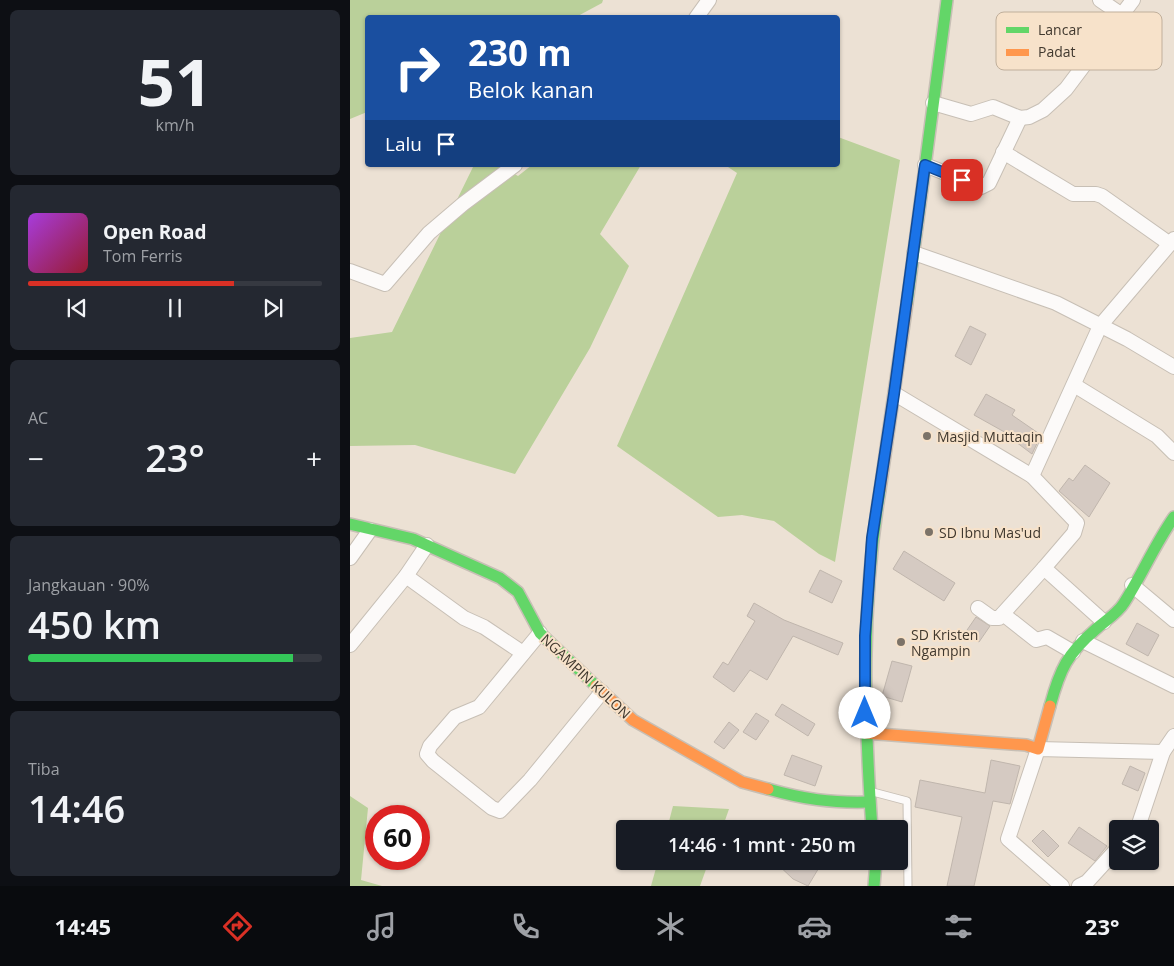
<!DOCTYPE html>
<html lang="id">
<head>
<meta charset="utf-8">
<style>
	body { margin:0; font-family:"Open Sans",sans-serif; background:#242831; color:#f1f3f6; height:100vh; display:flex; flex-direction:column; font-size:19px; white-space:nowrap }
	* { box-sizing:border-box; margin:0 }
	p { font-size:16px; color:#9ea1a6 }
	.icon { flex:none; width:28px; height:28px; fill:none; stroke:currentColor; stroke-width:2; stroke-linecap:round; stroke-linejoin:round }
	.map { position:relative; flex:1; overflow:hidden }
	.side { display:flex; flex-direction:column; gap:10px; padding:10px; background:#0d0f14; width:350px }
	.side>* { flex:none }
	.guide { position:absolute; left:15px; top:15px; width:475px; height:152px; border-radius:5px; box-shadow:0 1px 4px #0004; background:#1a4fa0; color:#fff; overflow:hidden }
	.controls { position:absolute; left:759px; top:820px; display:grid; gap:10px }
	.controls a { display:grid; place-items:center; width:50px; height:50px; border-radius:5px; background:#171b24; box-shadow:0 1px 4px #0004; font-size:25px }
	.speed { position:absolute; left:15px; top:805px; display:flex; gap:10px; font-size:25px; font-weight:700; text-align:center }
	.speed>* { display:grid; place-content:center; width:65px; height:65px; border-radius:50%; background:#171b24; box-shadow:0 1px 4px #0004; line-height:1 }
	.speed .limit { border:8px solid #d22; background:#fff; color:#111 }
	.pin { position:absolute; display:grid; place-items:center; width:42px; height:42px; color:#fff; margin:-21px; border-radius:10px; box-shadow:0 2px 8px #0006 }
	.me { position:absolute; width:55px; margin:-28px; rotate:0deg; stroke-linejoin:round; filter:drop-shadow(0 0 4px #0008) }
	.turn { display:flex; align-items:center; gap:18px; height:105px; padding:0 20px; font-size:22px }
	.turn .icon { width:65px; height:65px; stroke-width:2.5 }
	.turn b { display:block; font-size:35px; line-height:42px }
	.then { display:flex; align-items:center; height:48px; padding:0 20px; background:#0003; gap:10px; font-size:19px }
	.big { font-size:38px; font-weight:600; line-height:1.1 }
	.side .card { flex:1; display:flex; flex-direction:column; justify-content:center; gap:8px; min-width:0; padding:0 18px; border-radius:8px; background:#242831 }
	.side .dial { align-items:center; gap:0 }
	.dial b { font-size:65px; line-height:1 }
	.song { display:flex; align-items:center; gap:15px }
	.cover { width:60px; height:60px; border-radius:8px; background:linear-gradient(135deg,hsl(280 70% 55%),hsl(350 70% 35%)) }
	.played { height:5px; border-radius:2px; background:linear-gradient(90deg,#d93025 70%,#363941 70%) }
	.keys { display:flex; justify-content:space-around; direction:ltr }
	.heat { display:flex; justify-content:space-between; align-items:center; font-size:28px; direction:ltr }
	.charge { height:8px; border-radius:4px; background:linear-gradient(90deg,#34c759 90%,#363941 0) }
	.trip { position:absolute; left:266px; top:820px; width:292px; height:50px; border-radius:5px; background:#171b24; box-shadow:0 1px 4px #0004; font-weight:600; line-height:50px; text-align:center }
	.dock { display:flex; height:80px; justify-content:space-around; align-items:center; background:#090b0e; color:#9ea1a6 }
	.dock .icon { width:35px; height:35px }
	.dock .selected { color:#d93025 }
	.dock b { font-size:22px; color:#f1f3f6 }
	main { display:flex; flex:1; min-height:0 }
	.map>svg:first-child { display:block }
	.forest { fill:#bad09a }
	.building { fill:#d5cac2; stroke:#c0b6ad }
	.lines { fill:none; stroke-linecap:round; stroke-linejoin:round }
	.lane-casing { stroke:#c7bfb5; stroke-width:9 }
	.street-casing { stroke:#c7bfb5; stroke-width:16 }
	.fast-casing { stroke:#c7bfb5; stroke-width:14 }
	.slow-casing { stroke:#c7bfb5; stroke-width:14 }
	.lane { stroke:#fcfaf9; stroke-width:7 }
	.street { stroke:#fcfaf9; stroke-width:14 }
	.fast { stroke:#63d668; stroke-width:11 }
	.slow { stroke:#ff974d; stroke-width:11 }
	.route-casing { stroke:#114b97; stroke-width:12 }
	.route { stroke:#1a73e8; stroke-width:9 }
	.poi-dot { fill:#7c7368; stroke:#f7e2ca; stroke-width:2 }
	.labels { text-anchor:middle; dominant-baseline:central; stroke-width:4; stroke-linejoin:round; paint-order:stroke }
	.poi-label { font-size:14px; fill:#40382e; stroke:#f7e2ca; text-anchor:start }
	.street-label { font-size:14px; fill:#40382e; stroke:#f7e2ca }
	.key { fill:#f7e2ca; stroke:#c0af9b; stroke-width:1 }
	.key-label { font-size:14px; fill:#40382e }
</style>
</head>
<body>
<main>
<section class="side">
<div class="card dial"><b>51</b><p>km/h</p></div>
<div class="card">
<div class="song"><i class="cover"></i><div><b>Open Road</b><p>Tom Ferris</p></div></div>
<div class="played"></div>
<div class="keys"><svg class="icon" aria-label="previous" viewBox="0 0 24 24"><path d="M18 5L8 12l10 7zM5 5v14"/></svg><svg class="icon" aria-label="pause" viewBox="0 0 24 24"><path d="M8 5v14M16 5v14"/></svg><svg class="icon" aria-label="next" viewBox="0 0 24 24"><path d="M6 5l10 7-10 7zM19 5v14"/></svg></div>
</div>
<div class="card"><p>AC</p>
<div class="heat"><a>−</a><b class="big">23°</b><a>+</a></div>
</div>
<div class="card"><p>Jangkauan · 90%</p><b class="big">450 km</b><div class="charge"></div></div>
<div class="card"><p>Tiba</p><b class="big">14:46</b></div>
</section>
<div class="map">
<svg width="824" height="886" viewBox="0 0 824 886">
	<rect width="100%" height="100%" fill="#ece1d4"/>
	<g class="forest">
		<path d="M0 0H253L252 3 226 17 18 18 17 112 0 119Z"/>
		<path d="M488 137 550 160 485 562 469 554 424 521 392 515 368 517 267 446 387 173 375 165H488Z"/>
		<path d="M124 165H150L168 176 182 165H291L250 234 279 266 240 348 165 474 65 445 0 446V338L42 332Z"/>
		<path d="M0 796 18 808 11 880 32 886H0Z"/>
		<path d="M323 806 379 809 372 829H317Z"/>
		<path d="M308 861H359L350 886H301Z"/>
	</g>
	<g class="building">
		<path d="M620 326 636 334 621 365 605 356Z"/>
		<path d="M636 394 665 410 662 415 691 435 682 454 666 442 667 439 624 415Z"/>
		<path d="M735 465 760 483 739 517 709 491 719 478 723 481Z"/>
		<path d="M554 551 605 583 594 601 543 569Z"/>
		<path d="M470 570 492 581 482 603 459 592Z"/>
		<path d="M404 603 434 620 493 643 488 655 443 636 417 680 400 670 384 692 363 677 373 662 378 665 405 621 397 616Z"/>
		<path d="M626 617 640 626 629 642 615 633Z"/>
		<path d="M787 623 809 635 798 656 776 644Z"/>
		<path d="M542 661 562 666 552 702 532 696Z"/>
		<path d="M432 704 465 724 458 736 425 715Z"/>
		<path d="M406 713 419 721 406 740 393 732Z"/>
		<path d="M379 722 389 730 374 749 364 742Z"/>
		<path d="M442 755 472 766 465 786 434 775Z"/>
		<path d="M641 760 670 766 660 804 643 801 624 886H597L612 817 565 807 570 780 635 793Z"/>
		<path d="M780 766 795 773 788 791 772 784Z"/>
		<path d="M729 827 757 846 745 861 718 843Z"/>
		<path d="M693 830 709 846 698 857 682 841Z"/>
		<path d="M424 861H473L458 886 443 879Z"/>
	</g>
	<g class="lines">
		<g class="lane-casing">
			<path id="lane" d="M523 792 557 801 558 886"/>
		</g>
		<g class="street-casing">
			<g id="street">
				<path d="M750 0 772 15"/>
				<path d="M346 18 359 0"/>
				<path d="M583 103 621 114 643 107 670 118 679 117 693 110 716 89 783 0"/>
				<path d="M653 152 723 194H746L752 196 820 244"/>
				<path d="M575 165 631 187 639 183 670 118"/>
				<path d="M564 253 706 303 777 339 824 367"/>
				<path d="M0 271 35 284 79 233 113 204 165 165"/>
				<path d="M724 385 807 436 824 453"/>
				<path d="M545 394 682 476 727 523 724 533 694 568 754 622"/>
				<path d="M682 476 750 326 824 239"/>
				<path d="M0 558 20 530"/>
				<path d="M56 576 114 618 134 627 173 653"/>
				<path d="M782 585 824 620"/>
				<path d="M628 608 642 618H649L694 568"/>
				<path d="M653 614 686 640 697 637 723 652"/>
				<path d="M190 633 129 707 105 717 80 746 77 754 83 761 142 808 150 811 180 780 252 692"/>
				<path d="M733 641 824 686"/>
				<path d="M0 645 56 576 77 545"/>
				<path d="M785 829 789 824 813 752 824 736"/>
				<path d="M712 886 658 839 688 749 813 752"/>
				<path d="M729 886 737 882 768 848"/>
			</g>
		</g>
		<g class="fast-casing">
			<g id="fast">
				<path d="M557 303 597 0"/>
				<path d="M0 524 63 539 150 578 168 592 190 633 246 686"/>
				<path d="M700 706C710 669 717 654 746 629 755 621 768 613 774 603 792 575 805 544 824 517"/>
				<path d="M418 789C453 799 481 803 518 802"/>
				<path d="M522 829C514 714 511 604 530 490"/>
				<path d="M524 886 526 861"/>
			</g>
		</g>
		<g class="slow-casing">
			<g id="slow">
				<path d="M530 490 557 303"/>
				<path d="M246 686 283 720 392 782 418 789"/>
				<path d="M515 733 676 745 688 749 700 706"/>
			</g>
		</g>
		<use href="#lane" class="lane"/>
		<use href="#street" class="street"/>
		<use href="#fast" class="fast"/>
		<use href="#slow" class="slow"/>
	</g>
	<g class="lines">
		<g class="route-casing">
			<path id="route" d="M515 713V636L522 538 544 394 575 165 612 180"/>
		</g>
		<use href="#route" class="route"/>
	</g>
	<g class="poi-dot">
		<circle cx="577" cy="436" r="5"/>
		<circle cx="579" cy="532" r="5"/>
		<circle cx="551" cy="642" r="5"/>
	</g>
	<g class="labels">
		<g class="poi-label">
			<text x="587" y="436">Masjid Muttaqin</text>
			<text x="589" y="532">SD Ibnu Mas'ud</text>
			<text x="561" y="634">SD Kristen<tspan x="561" dy="16">Ngampin</tspan></text>
		</g>
		<g class="street-label">
			<text transform="translate(236 676) rotate(43)">NGAMPIN KULON</text>
		</g>
	</g>
	<rect x="646" y="12" width="166" height="58" rx="8" class="key"/>
	<rect x="656" y="27" width="23" height="6" fill="#63d668"/>
	<rect x="656" y="49" width="23" height="7" fill="#ff974d"/>
	<g class="key-label">
		<text x="688" y="35">Lancar</text>
		<text x="688" y="57">Padat</text>
	</g>
</svg>
<div class="controls">
<a><svg class="icon" aria-label="layers" viewBox="0 0 24 24"><path d="M12 4l9 5-9 5-9-5zM3 14l9 5 9-5"/></svg></a>
</div>
<div class="speed"><div class="limit">60</div></div>
<div class="pin" style="left:612px;top:180px;background:#d93025"><svg class="icon" aria-label="arrive" viewBox="0 0 24 24"><path d="M6 21V4h12l-3 4 3 4H6"/></svg></div>
<svg class="me" style="left:515px;top:713px" viewBox="-20 -20 40 40"><circle r="19" fill="#fff"/><path d="M0-13L10 11 0 6-10 11z" fill="#1a73e8"/></svg>
<div class="trip">14:46 · 1 mnt · 250 m</div>
<div class="guide">
<div class="turn"><svg class="icon" aria-label="right" viewBox="0 0 24 24"><path d="M7 20v-9h11M14 6l5 5-5 5"/></svg><div><b>230 m</b>Belok kanan</div></div>
<div class="then">Lalu<svg class="icon" aria-label="arrive" viewBox="0 0 24 24"><path d="M6 21V4h12l-3 4 3 4H6"/></svg></div>
</div>
</div>
</main>
<nav class="dock">
<b>14:45</b>
<svg class="icon selected" aria-label="directions" viewBox="0 0 24 24"><path d="M12 3l9 9-9 9-9-9zM9 14v-3h6M13 9l2 2-2 2"/></svg>
<svg class="icon" aria-label="music" viewBox="0 0 24 24"><path d="M9 18V5l10-2v13"/><circle cx="6" cy="18" r="3"/><circle cx="16" cy="16" r="3"/></svg>
<svg class="icon" aria-label="phone" viewBox="0 0 24 24"><path d="M5 4h4l2 5-3 2q2 4 5 5l2-3 5 2v4C11 20 4 13 5 4z"/></svg>
<svg class="icon" aria-label="climate" viewBox="0 0 24 24"><path d="M12 3v18M4 7l16 10M4 17L20 7"/></svg>
<svg class="icon" aria-label="car" viewBox="0 0 24 24"><path d="M5 17H2v-5l4-1 3-4h7l3 4 3 1v5h-3M9 17h6M6 11h13"/><circle cx="7" cy="17" r="2"/><circle cx="17" cy="17" r="2"/></svg>
<svg class="icon" aria-label="filters" viewBox="0 0 24 24"><path d="M4 7h16M4 17h16"/><circle cx="9" cy="7" r="2"/><circle cx="15" cy="17" r="2"/></svg>
<b>23°</b>
</nav>
</body>
</html>
